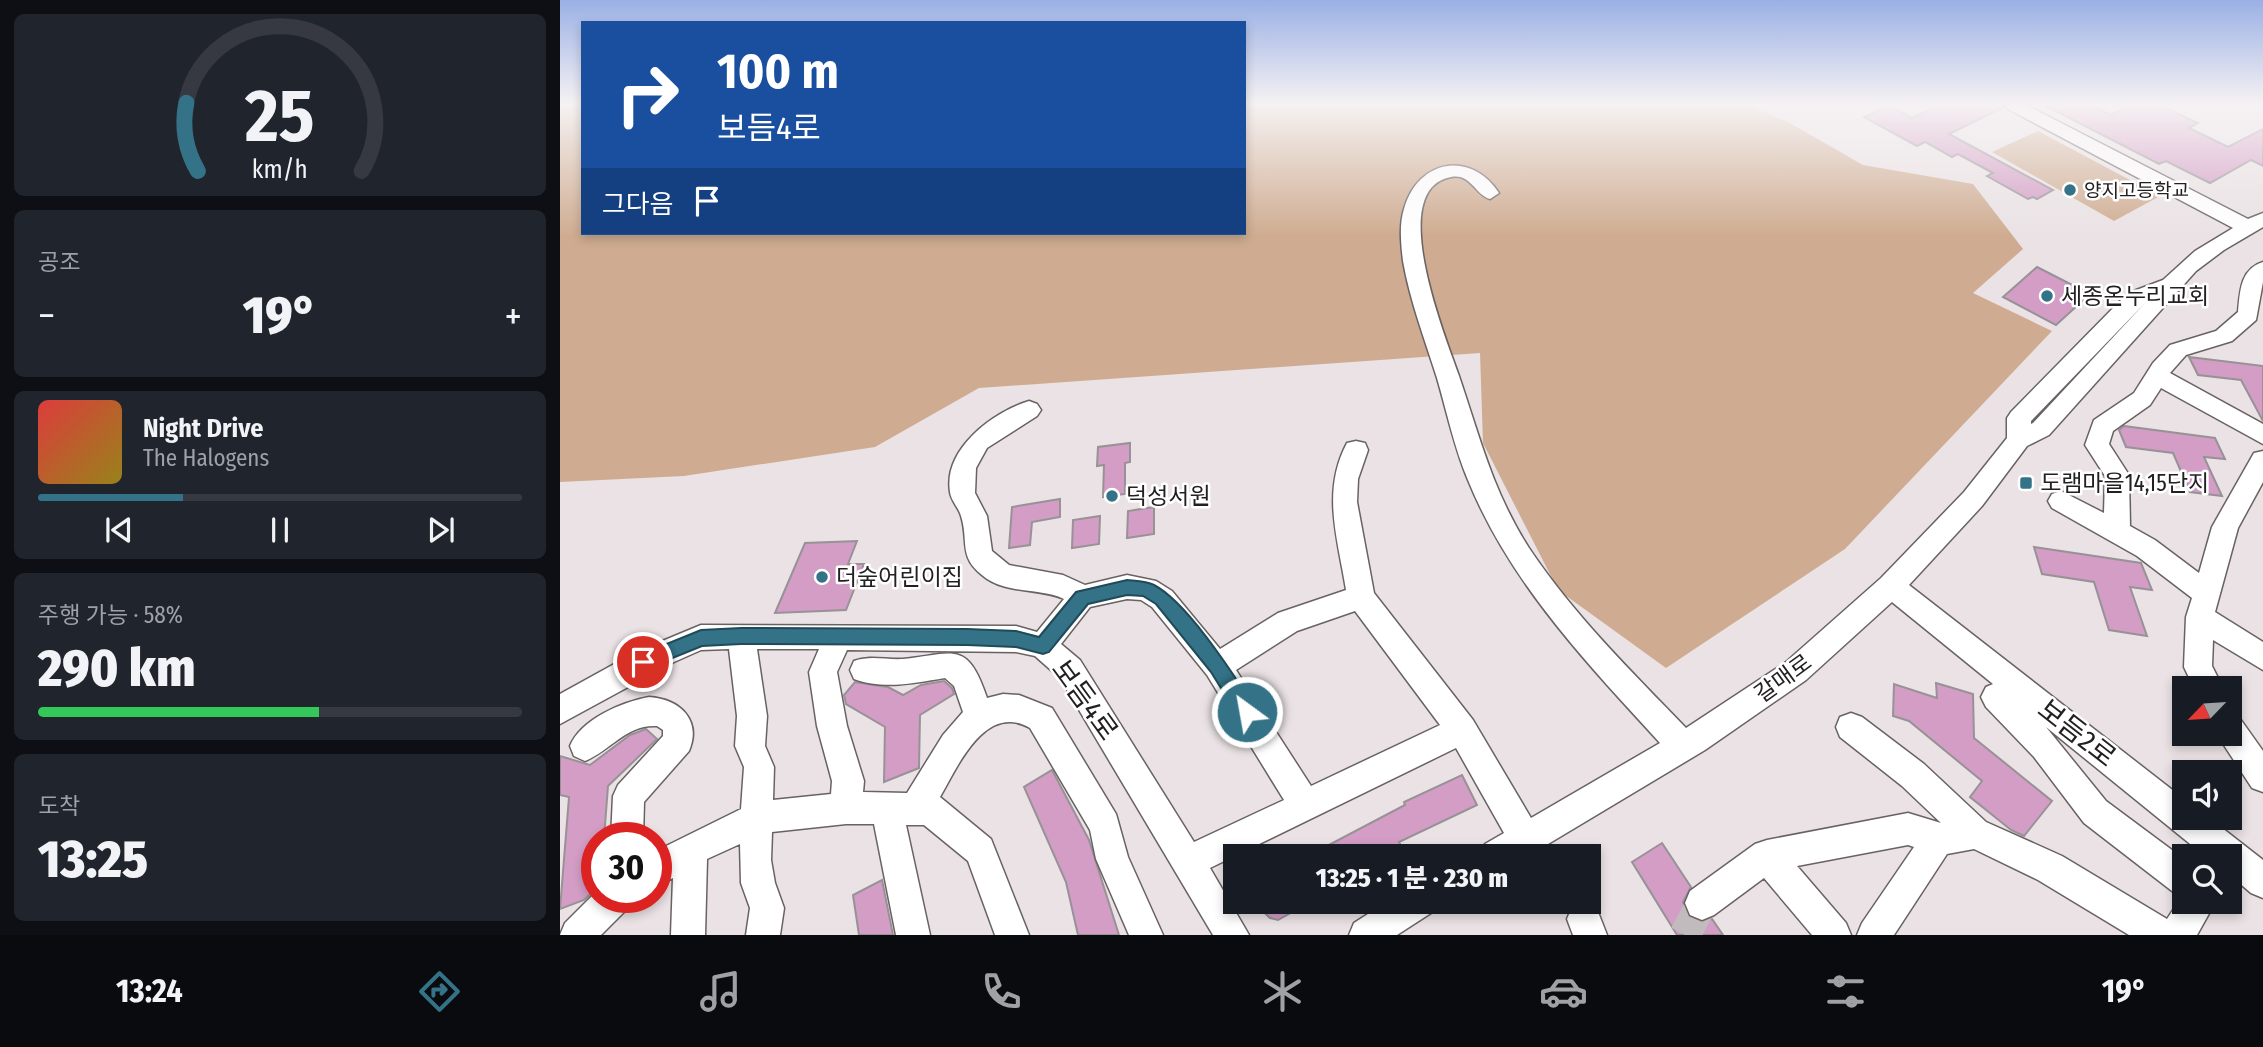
<!DOCTYPE html>
<html lang="ko">
<head>
<meta charset="utf-8">
<style>
	body { margin:0; font-family:"Fira Sans Condensed","Noto Sans KR",sans-serif; background:#20242c; color:#f1f3f6; height:100vh; display:flex; flex-direction:column; font-size:26px; white-space:nowrap }
	* { box-sizing:border-box; margin:0 }
	p { font-size:23px; color:#9ea1a6 }
	.icon { flex:none; width:38px; height:38px; fill:none; stroke:currentColor; stroke-width:2; stroke-linecap:round; stroke-linejoin:round }
	.map { position:relative; flex:1; overflow:hidden }
	.details { display:flex; flex-direction:column; gap:14px; padding:14px; background:#0d0f14; width:560px }
	.details>* { flex:none }
	.hud { position:absolute; left:21px; top:21px; width:665px; height:214px; border-radius:0px; box-shadow:0 4px 10px #0003; background:#1a4fa0; color:#fff; overflow:hidden }
	.needle { width:46px; rotate:245deg }
	.controls { position:absolute; left:1612px; top:676px; display:grid; gap:14px }
	.controls a { display:grid; place-items:center; width:70px; height:70px; border-radius:0px; background:#171b24; box-shadow:0 4px 10px #0003; font-size:35px }
	.speed { position:absolute; left:21px; top:822px; display:flex; gap:14px; font-size:35px; font-weight:700; text-align:center }
	.speed>* { display:grid; place-content:center; width:91px; height:91px; border-radius:50%; background:#171b24; box-shadow:0 4px 10px #0003; line-height:1 }
	.speed .limit { border:10px solid #d22; background:#fff; color:#111 }
	.pin { position:absolute; display:grid; place-items:center; width:60px; height:60px; color:#fff; margin:-30px; border:4px solid #fff; border-radius:50%; box-shadow:0 2px 7px #0007 }
	.me { position:absolute; width:77px; margin:-38px; rotate:328deg; stroke-linejoin:round; filter:drop-shadow(0 0 5px #0008) }
	.turn { display:flex; align-items:center; gap:24px; height:147px; padding:0 21px; font-size:32px }
	.turn .icon { width:91px; height:91px; stroke-width:2.5 }
	.turn b { display:block; font-size:49px; line-height:60px }
	.then { display:flex; align-items:center; height:66px; padding:0 21px; background:#0003; gap:14px; font-size:26px }
	.big { font-size:52px; font-weight:800; line-height:1.1 }
	.details .tile { flex:1; display:flex; flex-direction:column; justify-content:center; gap:10px; min-width:0; padding:0 24px; border-radius:10px; background:#20242c }
	.details .dial { align-items:center; gap:0 }
	.dial svg { height:182px; overflow:visible; fill:none; stroke:#363941; stroke-width:7; stroke-linecap:round; text-anchor:middle }
	.dial text { fill:#f1f3f6; stroke:none }
	.song { display:flex; align-items:center; gap:21px }
	.cover { width:84px; height:84px; border-radius:10px; background:linear-gradient(135deg,hsl(0 70% 55%),hsl(50 70% 35%)) }
	.played { height:7px; border-radius:4px; background:linear-gradient(90deg,#337287 30%,#363941 30%) }
	.keys { display:flex; justify-content:space-around; direction:ltr }
	.heat { display:flex; justify-content:space-between; align-items:center; font-size:38px; direction:ltr }
	.charge { height:10px; border-radius:5px; background:linear-gradient(90deg,#34c759 58%,#363941 0) }
	.trip { position:absolute; left:663px; top:844px; width:378px; height:70px; border-radius:0px; background:#171b24; box-shadow:0 4px 10px #0003; font-weight:800; line-height:70px; text-align:center }
	.tabs { display:flex; height:112px; justify-content:space-around; align-items:center; background:#090b0e; color:#9ea1a6 }
	.tabs .icon { width:49px; height:49px }
	.tabs .selected { color:#337287 }
	.tabs b { font-size:32px; color:#f1f3f6 }
	main { display:flex; flex:1; min-height:0 }
	.map>svg:first-child { display:block }
	.green { fill:#cfac91 }
	.building { fill:#d39dc6; stroke:#979296; stroke-width:2 }
	.lines { fill:none; stroke-linecap:round; stroke-linejoin:round }
	.minor-tunnel { stroke:#c2bbbd; stroke-width:31; stroke-dasharray:31 15; stroke-linecap:butt }
	.minor-casing { stroke:#696263; stroke-width:3 }
	.minor { fill:#fff; fill-rule:evenodd }
	.route { fill:#337287; stroke:#214a58; stroke-width:2 }
	.poi-dot { fill:#337287; stroke:#fff; stroke-width:2.5 }
	.labels { text-anchor:middle; dominant-baseline:central; stroke-width:5; stroke-linejoin:round; paint-order:stroke }
	.far-poi-label { font-size:19px; fill:#232021; stroke:#fff; text-anchor:start }
	.poi-label { font-size:23px; fill:#232021; stroke:#fff; text-anchor:start }
	.street-label { font-size:23px; fill:#232021; stroke:#fff }
	.near-street-label { font-size:28px; fill:#232021; stroke:#fff }
</style>
</head>
<body>
<main>
<section class="details">
<div class="tile dial"><svg viewBox="0 0 100 80">
<path d="M14 69A42 42 0 1 1 86 69"/>
<path d="M14 69A42 42 0 0 1 9 39" stroke="#337287"/>
<text x="50" y="56" font-size="32" font-weight="700">25</text>
<text x="50" y="72" font-size="11">km/h</text>
</svg></div>
<div class="tile"><p>공조</p>
<div class="heat"><a>−</a><b class="big">19°</b><a>+</a></div>
</div>
<div class="tile">
<div class="song"><i class="cover"></i><div><b>Night Drive</b><p>The Halogens</p></div></div>
<div class="played"></div>
<div class="keys"><svg class="icon" aria-label="previous" viewBox="0 0 24 24"><path d="M18 5L8 12l10 7zM5 5v14"/></svg><svg class="icon" aria-label="pause" viewBox="0 0 24 24"><path d="M8 5v14M16 5v14"/></svg><svg class="icon" aria-label="next" viewBox="0 0 24 24"><path d="M6 5l10 7-10 7zM19 5v14"/></svg></div>
</div>
<div class="tile"><p>주행 가능 · 58%</p><b class="big">290 km</b><div class="charge"></div></div>
<div class="tile"><p>도착</p><b class="big">13:25</b></div>
</section>
<div class="map">
<svg width="1703" height="935" viewBox="0 0 1703 935">
	<rect width="100%" height="100%" fill="#eae2e4"/>
	<g class="green">
		<path d="M0 105H23V233H684V105H1187L1228 122 1303 165 1413 184 1463 249 1413 293 1492 331 1285 549 1106 668 998 590 923 443 920 353 419 388 315 447 124 476 0 482Z"/>
		<path d="M1478 131 1600 196 1554 221 1432 152Z"/>
	</g>
	<g class="building">
		<path d="M1329 105 1352 118 1379 105H1443L1444 107 1389 134 1493 190 1477 199 1473 197 1468 199 1427 176 1433 173 1398 154 1392 157 1365 142 1357 146 1304 117Z"/>
		<path d="M1484 105H1531L1551 115 1571 105H1599L1638 123 1629 128 1668 147 1703 129V166L1691 160 1650 183 1606 161 1599 164Z"/>
		<path d="M1477 267 1530 294 1496 325 1443 297Z"/>
		<path d="M1629 357 1703 366V421L1681 380 1638 375Z"/>
		<path d="M1564 426 1655 438 1665 459 1644 457 1662 496 1630 492 1613 453 1566 447 1559 430Z"/>
		<path d="M570 443V462L565 463V494L543 497 544 465 537 466 538 447Z"/>
		<path d="M500 499V517L472 522 470 545 449 548 452 507Z"/>
		<path d="M594 507V534L567 538 568 511Z"/>
		<path d="M540 516 539 544 512 548 513 520Z"/>
		<path d="M297 541 288 564H304L286 610 215 613 245 543Z"/>
		<path d="M1474 547 1581 563 1592 590 1570 587 1587 636 1549 630 1534 582 1482 574Z"/>
		<path d="M384 681 392 688 394 694 360 715 359 768 324 782 325 727 286 704 284 695 295 682 328 687 343 695 361 685Z"/>
		<path d="M1376 683 1413 694 1414 738 1492 801 1464 836 1451 830 1410 797 1422 781 1349 721 1333 716 1334 684 1377 698Z"/>
		<path d="M86 729 97 739 48 786 44 838H37V888L24 900 0 909 9 797 0 795V756L30 765 70 735Z"/>
		<path d="M492 770 529 840 559 935H518L506 882 464 787Z"/>
		<path d="M902 775 917 805 839 842 841 846 822 856H748L845 805 844 802Z"/>
		<path d="M1102 843 1131 887 1123 902 1128 916 1141 922 1152 919 1163 935H1117L1072 862Z"/>
		<path d="M322 880 333 935H299L293 895Z"/>
		<path d="M692 901H752L718 920 710 918Z"/>
	</g>
	<g class="lines">
		<path class="minor-tunnel" d="M1125 935 1142 903"/>
		<g class="minor-casing">
			<g id="minor">
				<path d="M1446 105H1466L1688 219 1703 213V227L1664 250 1636 271 1489 435 1467 446 1422 506 1349 585 1624 799V817H1648L1703 860V898L1691 893 1670 875V856H1645L1486 727 1546 801 1624 859V901H1656L1637 935H1569L1478 880 1414 849 1387 854 1334 935H1297L1302 923 1354 847 1348 845 1237 866 1286 923 1291 935H1252L1204 878 1154 915 1142 920 1130 915 1125 903 1130 891 1195 844 1207 840 1348 813 1381 823 1342 786 1280 737 1276 727 1280 717 1291 713 1302 717 1364 764 1426 822 1502 856 1607 919 1623 895 1612 891 1524 823 1474 757 1426 707 1421 697 1426 687 1433 684 1332 602 1246 680 1145 750 968 856H921L925 844 944 833 896 748 650 868 689 935H653L500 678 475 656 456 652 287 650 277 672 287 726 304 781 303 792 347 793 383 735 403 712 394 686 385 678C355 683 323 690 294 679L290 670 294 661C310 655 326 660 343 659 394 654 407 639 427 698L443 694 459 695 492 708 556 814 568 857 603 935H569L536 859 530 830 470 728C425 702 398 766 380 797L431 839 469 935H435L408 861 364 825H346L370 935H336L314 824H286L212 832 211 860 215 883 224 908 220 935H186L190 908 181 883 180 844 147 859 145 935H111L113 878 96 886V851L181 809 184 767 175 746 177 716 169 649 141 650 114 662 0 724V694L76 652 141 625 456 626 477 632 504 599C478 587 445 595 422 575 398 556 409 541 401 516 399 508 391 501 390 492 383 449 433 412 469 401L477 404 481 410 477 416 427 448 416 468 415 493 427 516 432 551 449 565 503 575 525 585 567 575 596 581 612 591 660 649 718 613 786 590C778 539 761 492 787 443L796 441 805 443 808 450 798 479 797 502 814 593 913 720 971 818 1100 743C1026 662 950 583 908 480 894 447 887 412 877 378 865 340 850 301 843 261 841 244 839 225 844 209 858 159 911 150 939 193L930 199C915 195 911 173 891 177 824 189 887 341 899 376 920 438 933 492 969 548 1013 614 1071 671 1126 728L1226 662 1321 578 1404 492 1447 438V418L1451 412 1562 299 1571 292 1603 280 1635 251 1673 228 1448 109ZM1586 302 1473 423 1471 424V421ZM567 599 581 600 592 607 647 675 724 800 634 842 520 660 501 644 530 607ZM795 611 880 725 751 786 676 670 737 631ZM197 649H259L249 672 257 726 272 781 271 794 213 800 214 767 205 746 207 716Z"/>
				<path d="M1703 262V282L1696 320 1672 341 1626 355 1610 373 1703 424V444L1601 388 1590 405 1553 431 1549 444 1569 475 1570 526 1595 540 1639 573 1652 527 1694 453 1703 451V482L1678 528 1655 612 1703 642V670L1653 640 1652 666 1663 688H1634L1624 667 1626 617 1632 598 1577 556 1492 508 1488 501 1492 494 1501 491 1544 513 1545 476 1525 445 1534 420 1574 393 1593 363 1610 345 1656 331 1678 312C1680 292 1680 269 1703 262Z"/>
				<path d="M89 697C120 699 142 720 129 751L84 802 83 838H51L53 796 58 785 103 736V730L97 726C67 724 51 750 25 761L14 756 10 746C21 719 62 702 89 697Z"/>
				<path d="M1670 716 1681 720 1703 751V792L1692 788 1656 733H1670Z"/>
				<path d="M37 891V898H71L66 910 41 935H0L5 923Z"/>
				<path d="M828 901H876L871 913 837 935H789L794 923Z"/>
				<path d="M1024 902 1036 907 1047 935H1013L1007 919 1012 907Z"/>
			</g>
		</g>
		<use href="#minor" class="minor"/>
	</g>
	<linearGradient id="sky" x2="0" y2="1"><stop stop-color="#9ab0e5"/><stop offset="0.44" stop-color="#f6f2f3"/><stop offset="1" stop-color="#f6f2f3" stop-opacity="0"/></linearGradient>
	<rect width="1703" height="236" fill="url(#sky)"/>
	<path class="route" d="M567 580C576 581 586 581 594 585 627 602 673 674 694 706L696 712 694 719 687 721 680 719 651 672 596 604 583 596 567 595 528 604 489 652 483 654 456 647 407 645 181 644 142 646 83 670 77 667 74 662 77 656 141 630 181 628 407 629 456 631 479 637 516 592Z"/>
	<g class="poi-dot">
		<circle cx="1510" cy="190" r="7"/>
		<circle cx="1487" cy="296" r="7"/>
		<rect x="1459" y="476" width="14" height="14" rx="3.5"/>
		<circle cx="552" cy="496" r="7"/>
		<circle cx="262" cy="577" r="7"/>
	</g>
	<g class="labels">
		<g class="far-poi-label">
			<text x="1524" y="190">양지고등학교</text>
		</g>
		<g class="poi-label">
			<text x="1501" y="296">세종온누리교회</text>
			<text x="1480" y="483">도램마을14,15단지</text>
			<text x="566" y="496">덕성서원</text>
			<text x="276" y="577">더숲어린이집</text>
		</g>
		<g class="street-label">
			<text transform="translate(1223 678) rotate(-36)">갈매로</text>
		</g>
		<g class="near-street-label">
			<text transform="translate(525 700) rotate(54)">보듬4로</text>
			<text transform="translate(1517 733) rotate(38)">보듬2로</text>
		</g>
	</g>
</svg>
<div class="controls">
<a><svg class="needle" viewBox="-14 -14 28 28"><path d="M0-13l5 13h-10z" fill="#e53935"/><path d="M0 13l5-13h-10z" fill="#9ea1a6"/></svg></a>
<a><svg class="icon" aria-label="sound" viewBox="0 0 24 24"><path d="M4 9h4l5-4v14l-5-4H4zM17 9q2 3 0 6"/></svg></a>
<a><svg class="icon" aria-label="search" viewBox="0 0 24 24"><circle cx="10" cy="10" r="6"/><path d="M15 15l6 6"/></svg></a>
</div>
<div class="speed"><div class="limit">30</div></div>
<div class="pin" style="left:83px;top:662px;background:#d93025"><svg class="icon" aria-label="arrive" viewBox="0 0 24 24"><path d="M6 21V4h12l-3 4 3 4H6"/></svg></div>
<svg class="me" style="left:687px;top:712px" viewBox="-20 -20 40 40"><circle r="17" fill="#337287" stroke="#fff" stroke-width="3"/><path d="M0-11L8 9 0 5-8 9z" fill="#fff"/></svg>
<div class="trip">13:25 · 1 분 · 230 m</div>
<div class="hud">
<div class="turn"><svg class="icon" aria-label="right" viewBox="0 0 24 24"><path d="M7 20v-9h11M14 6l5 5-5 5"/></svg><div><b>100 m</b>보듬4로</div></div>
<div class="then">그다음<svg class="icon" aria-label="arrive" viewBox="0 0 24 24"><path d="M6 21V4h12l-3 4 3 4H6"/></svg></div>
</div>
</div>
</main>
<nav class="tabs">
<b>13:24</b>
<svg class="icon selected" aria-label="directions" viewBox="0 0 24 24"><path d="M12 3l9 9-9 9-9-9zM9 14v-3h6M13 9l2 2-2 2"/></svg>
<svg class="icon" aria-label="music" viewBox="0 0 24 24"><path d="M9 18V5l10-2v13"/><circle cx="6" cy="18" r="3"/><circle cx="16" cy="16" r="3"/></svg>
<svg class="icon" aria-label="phone" viewBox="0 0 24 24"><path d="M5 4h4l2 5-3 2q2 4 5 5l2-3 5 2v4C11 20 4 13 5 4z"/></svg>
<svg class="icon" aria-label="climate" viewBox="0 0 24 24"><path d="M12 3v18M4 7l16 10M4 17L20 7"/></svg>
<svg class="icon" aria-label="car" viewBox="0 0 24 24"><path d="M5 17H2v-5l4-1 3-4h7l3 4 3 1v5h-3M9 17h6M6 11h13"/><circle cx="7" cy="17" r="2"/><circle cx="17" cy="17" r="2"/></svg>
<svg class="icon" aria-label="filters" viewBox="0 0 24 24"><path d="M4 7h16M4 17h16"/><circle cx="9" cy="7" r="2"/><circle cx="15" cy="17" r="2"/></svg>
<b>19°</b>
</nav>
</body>
</html>
